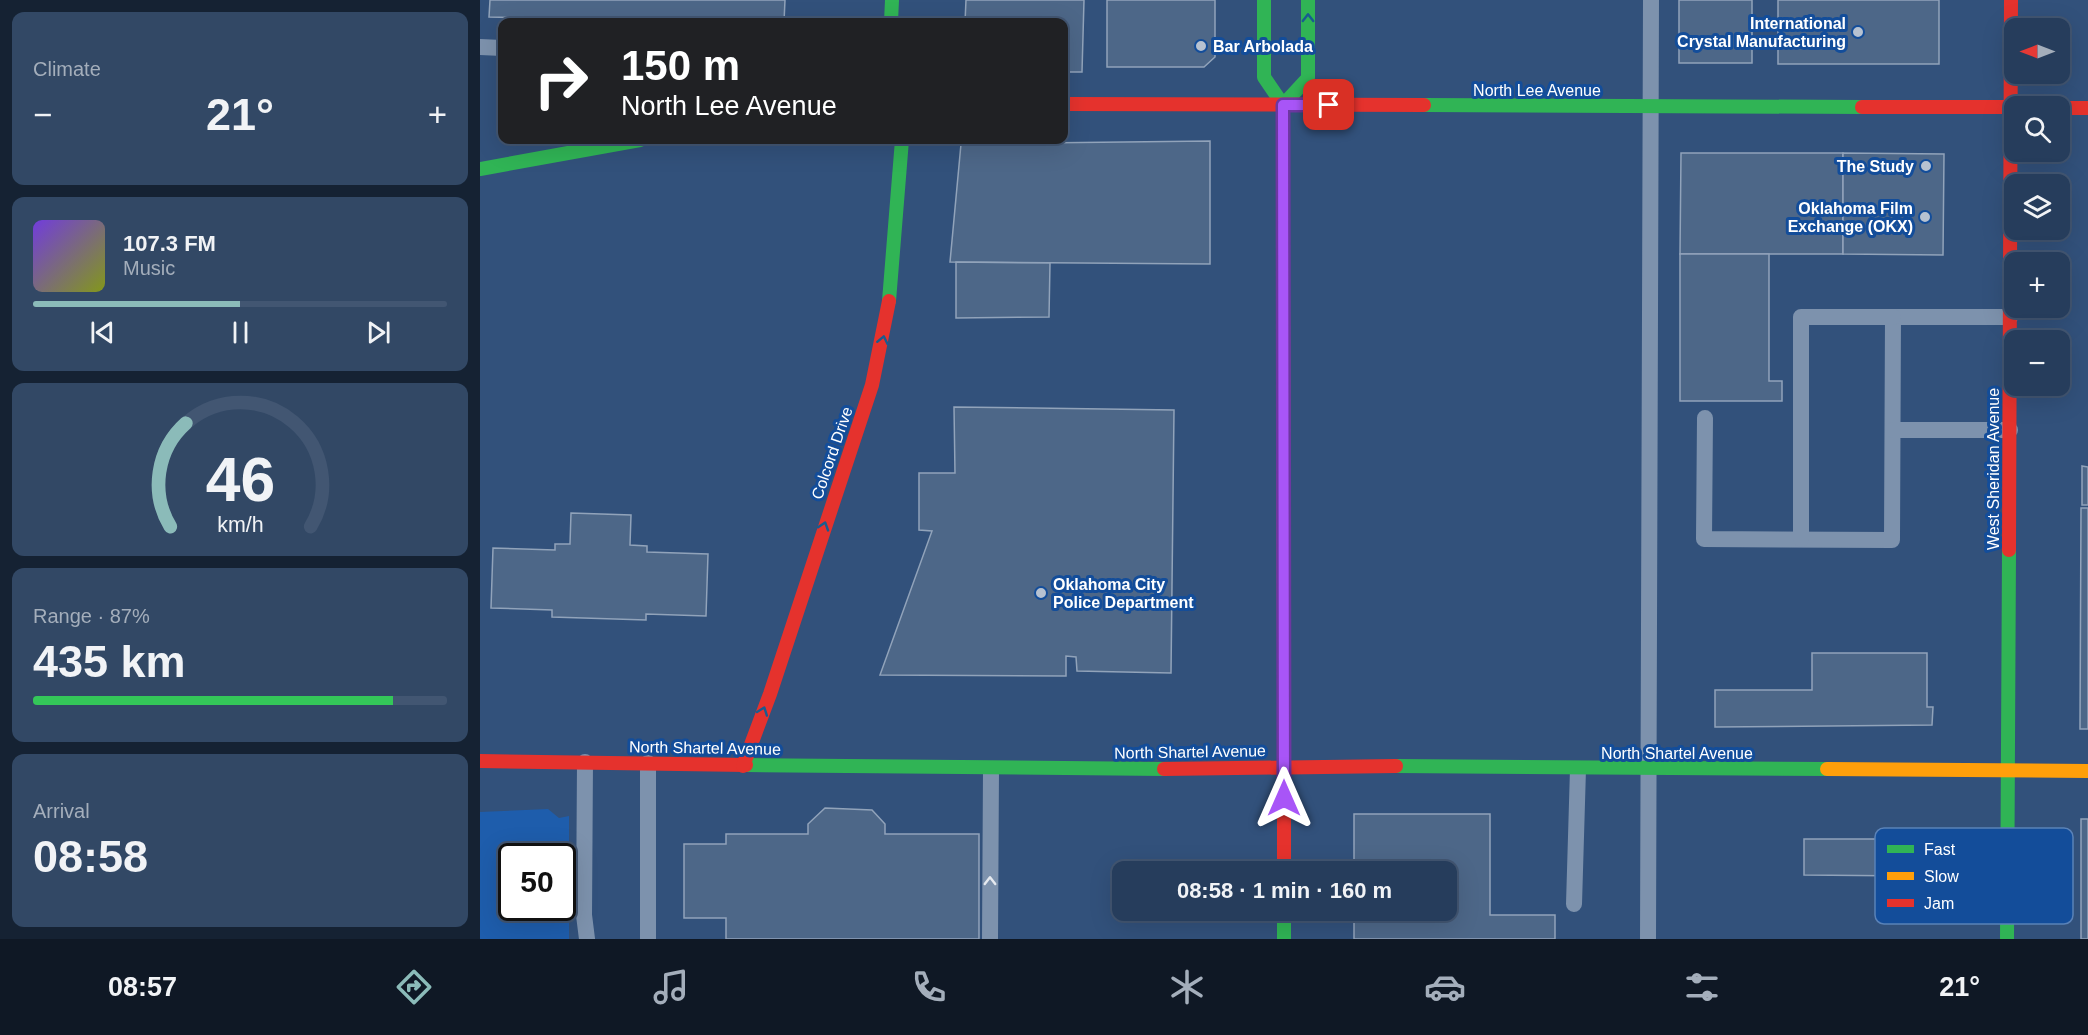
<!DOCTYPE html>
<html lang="en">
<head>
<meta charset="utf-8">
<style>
	body { margin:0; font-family:Helvetica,sans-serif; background:#324865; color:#f1f3f6; height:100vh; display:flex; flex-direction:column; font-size:22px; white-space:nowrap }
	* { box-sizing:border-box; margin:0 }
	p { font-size:20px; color:#a4aebb }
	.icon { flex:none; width:33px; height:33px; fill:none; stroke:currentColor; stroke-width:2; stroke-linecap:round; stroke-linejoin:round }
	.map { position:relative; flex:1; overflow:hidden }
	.side { display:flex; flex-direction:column; gap:12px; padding:12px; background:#152233; width:480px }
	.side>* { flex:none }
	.hud { position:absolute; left:18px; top:18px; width:570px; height:126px; border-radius:12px; box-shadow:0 6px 24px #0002,0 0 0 2px #425672; background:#202124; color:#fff; overflow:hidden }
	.needle { width:39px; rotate:270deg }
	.buttons { position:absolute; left:1524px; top:18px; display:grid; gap:12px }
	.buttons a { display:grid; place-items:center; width:66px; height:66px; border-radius:12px; background:#263d5c; box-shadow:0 6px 24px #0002,0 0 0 2px #425672; font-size:30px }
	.speed { position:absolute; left:18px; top:843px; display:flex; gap:12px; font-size:30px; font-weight:700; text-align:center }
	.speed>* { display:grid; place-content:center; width:78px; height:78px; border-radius:50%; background:#263d5c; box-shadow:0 6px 24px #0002,0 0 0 2px #425672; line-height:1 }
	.speed .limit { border:3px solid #111; border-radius:9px; background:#fff; color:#111 }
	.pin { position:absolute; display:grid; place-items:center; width:51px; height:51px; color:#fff; margin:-26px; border-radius:12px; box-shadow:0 3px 9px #0006 }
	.me { position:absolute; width:66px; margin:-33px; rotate:0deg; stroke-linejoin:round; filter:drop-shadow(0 0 4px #0008) }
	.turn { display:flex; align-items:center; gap:21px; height:126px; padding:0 24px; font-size:27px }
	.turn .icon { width:78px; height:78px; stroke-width:2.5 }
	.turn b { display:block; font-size:42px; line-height:51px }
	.big { font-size:45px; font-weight:700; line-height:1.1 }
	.side .widget { flex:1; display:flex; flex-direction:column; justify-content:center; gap:9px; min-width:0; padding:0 21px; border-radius:12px; background:#324865 }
	.side .dial { align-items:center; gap:0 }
	.dial svg { height:156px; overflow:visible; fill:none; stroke:#425672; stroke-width:7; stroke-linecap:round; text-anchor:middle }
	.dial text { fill:#f1f3f6; stroke:none }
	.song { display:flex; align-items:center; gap:18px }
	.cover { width:72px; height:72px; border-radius:9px; background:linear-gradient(135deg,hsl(260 70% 55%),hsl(70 70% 35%)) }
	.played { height:6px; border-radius:3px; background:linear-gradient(90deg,#8bbbb9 50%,#425672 50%) }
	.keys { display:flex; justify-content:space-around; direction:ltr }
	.heat { display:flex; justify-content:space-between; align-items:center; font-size:33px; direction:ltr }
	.charge { height:9px; border-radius:4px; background:linear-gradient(90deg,#34c759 87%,#425672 0) }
	.trip { position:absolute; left:632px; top:861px; width:345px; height:60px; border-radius:12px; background:#263d5c; box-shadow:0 6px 24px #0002,0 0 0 2px #425672; font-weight:700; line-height:60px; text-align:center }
	.tab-bar { display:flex; height:96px; justify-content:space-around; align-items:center; background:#0f1825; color:#a4aebb }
	.tab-bar .icon { width:42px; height:42px }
	.tab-bar .current { color:#8bbbb9 }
	.tab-bar b { font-size:27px; color:#f1f3f6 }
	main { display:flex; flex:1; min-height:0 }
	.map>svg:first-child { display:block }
	.green { fill:#1e5dac; fill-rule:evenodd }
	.building { fill:#4d6788; stroke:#91a3ba; stroke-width:1.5 }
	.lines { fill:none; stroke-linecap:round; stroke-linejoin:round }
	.lane { stroke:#7d92ad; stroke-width:16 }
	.fast { stroke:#30b455; stroke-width:14 }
	.slow { stroke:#ff9f0a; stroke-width:14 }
	.jam { stroke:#e5322d; stroke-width:14 }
	.oneway { stroke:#175c90 }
	.oneway2 { stroke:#e5e9ef }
	.route-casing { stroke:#6d37a1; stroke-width:15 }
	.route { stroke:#a855f7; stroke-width:10 }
	.poi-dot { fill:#b7c2d1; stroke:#134d9a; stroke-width:2 }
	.labels { text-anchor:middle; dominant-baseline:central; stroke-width:6; stroke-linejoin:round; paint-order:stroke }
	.poi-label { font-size:16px; font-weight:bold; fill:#fff; stroke:#134d9a; text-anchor:end }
	.street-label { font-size:16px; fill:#fff; stroke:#134d9a }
	.key { fill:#134d9a; stroke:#5a82b8; stroke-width:1.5 }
	.key-label { font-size:16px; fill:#fff }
</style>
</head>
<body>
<main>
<section class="side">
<div class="widget"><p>Climate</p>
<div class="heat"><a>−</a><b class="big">21°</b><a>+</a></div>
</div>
<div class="widget">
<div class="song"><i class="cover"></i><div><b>107.3 FM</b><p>Music</p></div></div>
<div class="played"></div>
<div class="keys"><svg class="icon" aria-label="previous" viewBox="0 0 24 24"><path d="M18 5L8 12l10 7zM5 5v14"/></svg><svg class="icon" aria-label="pause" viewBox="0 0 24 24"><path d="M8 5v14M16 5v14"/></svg><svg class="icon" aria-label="next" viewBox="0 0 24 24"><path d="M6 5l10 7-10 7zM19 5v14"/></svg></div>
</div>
<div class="widget dial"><svg viewBox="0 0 100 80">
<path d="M14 69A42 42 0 1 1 86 69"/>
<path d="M14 69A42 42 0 0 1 22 16" stroke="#8bbbb9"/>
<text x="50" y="56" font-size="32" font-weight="700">46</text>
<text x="50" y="72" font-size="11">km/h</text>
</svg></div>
<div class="widget"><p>Range · 87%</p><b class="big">435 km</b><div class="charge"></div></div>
<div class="widget"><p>Arrival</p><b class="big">08:58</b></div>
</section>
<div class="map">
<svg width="1608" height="939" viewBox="0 0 1608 939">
	<rect width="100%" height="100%" fill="#32517b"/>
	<path class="green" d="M68 809 79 818 89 816V939H0V812ZM82 856V908H32V856Z"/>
	<g class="building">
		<path d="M10 0H305L304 22H47V18L9 17Z"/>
		<path d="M486 0H604L602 72H584V22H485Z"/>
		<path d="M627 0H735V57L724 67H627Z"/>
		<rect x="1199" y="0" width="73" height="63"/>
		<rect x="1298" y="0" width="161" height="64"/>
		<path d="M730 141V264L470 262 481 144Z"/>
		<path d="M1201 153H1363V254H1200Z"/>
		<path d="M1363 153 1464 154 1463 255 1363 254Z"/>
		<path d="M1200 254H1289V381H1302V401H1200Z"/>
		<path d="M476 262 570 263 569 317 476 318Z"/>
		<path d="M474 407 694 410 691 673 597 671 596 657 586 656V676L400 675 452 531 439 530V473H475Z"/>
		<path d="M1602 466 1608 467V505H1602Z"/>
		<path d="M1601 508H1608V729H1600Z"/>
		<path d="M91 513 151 515 150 545 167 546V552L228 554 226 616 166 614V620L72 617V610L11 608 13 548 75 550V544H90Z"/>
		<path d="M1332 653H1447V707H1453L1452 725 1235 727V690H1332Z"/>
		<path d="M345 808 392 810 405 824V834H499V939H246V918H204V844H246V834H328V824Z"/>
		<path d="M874 814H1010V915H1075V939H874V910H966V872H874Z"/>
		<rect x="1601" y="819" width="7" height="120"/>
		<path d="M1324 839H1433V876L1324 875Z"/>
	</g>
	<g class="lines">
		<g class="lane">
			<path d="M0 47 22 48"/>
			<path d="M1225 418 1224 539 1412 540 1413 317H1530"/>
			<path d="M1413 430H1530"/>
			<path d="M1321 539V317H1413"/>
			<path d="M105 762 104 915 107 939"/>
			<path d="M1094 904 1098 769"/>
			<path d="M168 939V763"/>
			<path d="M510 939 511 769"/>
			<path d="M1168 939 1171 0"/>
		</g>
		<g class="fast">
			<path d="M784 0V77L803 105V290"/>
			<path d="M411 22 412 0"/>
			<path d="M803 105 828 78V0"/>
			<path d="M944 105 1382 107"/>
			<path d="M0 169 160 140"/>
			<path d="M409 301 422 140"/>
			<path d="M266 765 684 769"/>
			<path d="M916 766 1347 769"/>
			<path d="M804 910V939"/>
			<path d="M1527 939 1529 550"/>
		</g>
		<g class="slow">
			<path d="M803 290 804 651"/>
			<path d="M1347 769 1608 771"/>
		</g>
		<g class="jam">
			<path d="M584 104 944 105"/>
			<path d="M1382 107H1534"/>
			<path d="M1580 108H1608"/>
			<path d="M1529 550 1531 0"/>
			<path d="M804 651V872"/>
			<path d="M0 761 266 765"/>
			<path d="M263 766 290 694 392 385 409 301"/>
			<path d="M684 769 916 766"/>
		</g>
	</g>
	<defs><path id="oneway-chevron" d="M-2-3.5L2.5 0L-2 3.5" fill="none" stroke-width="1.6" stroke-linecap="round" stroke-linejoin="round" transform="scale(1.5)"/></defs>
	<g class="oneway">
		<use href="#oneway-chevron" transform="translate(828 18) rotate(-90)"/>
		<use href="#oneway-chevron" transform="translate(403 340) rotate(-78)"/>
		<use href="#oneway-chevron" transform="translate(344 526) rotate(-72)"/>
		<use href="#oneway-chevron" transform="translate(283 711) rotate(-70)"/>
	</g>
	<use class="oneway2" href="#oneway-chevron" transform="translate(510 881) rotate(-90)"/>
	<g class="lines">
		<g class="route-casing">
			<path id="route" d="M804 798 803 105H849"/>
		</g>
		<use href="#route" class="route"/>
	</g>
	<g class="poi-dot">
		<circle cx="1378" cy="32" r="6"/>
		<circle cx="721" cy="46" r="6"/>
		<circle cx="1446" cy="166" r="6"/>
		<circle cx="1445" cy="217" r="6"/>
		<circle cx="561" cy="593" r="6"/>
	</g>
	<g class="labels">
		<g class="poi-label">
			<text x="1366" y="23">International<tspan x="1366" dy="18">Crystal Manufacturing</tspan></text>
			<text x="733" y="46" text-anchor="start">Bar Arbolada</text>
			<text x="1434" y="166">The Study</text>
			<text x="1433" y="208">Oklahoma Film<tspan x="1433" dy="18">Exchange (OKX)</tspan></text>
			<text x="573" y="584" text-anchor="start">Oklahoma City<tspan x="573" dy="18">Police Department</tspan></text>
		</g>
		<g class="street-label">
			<text x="1057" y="90">North Lee Avenue</text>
			<text transform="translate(352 453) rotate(-71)">Colcord Drive</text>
			<text transform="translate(1513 469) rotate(-90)">West Sheridan Avenue</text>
			<text transform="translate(225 748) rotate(1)">North Shartel Avenue</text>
			<text transform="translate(710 752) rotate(-1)">North Shartel Avenue</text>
			<text x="1197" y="753">North Shartel Avenue</text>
		</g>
	</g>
	<rect x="1395" y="828" width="198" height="96" rx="9" class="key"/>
	<rect x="1407" y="845" width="27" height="8" fill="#30b455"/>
	<rect x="1407" y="872" width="27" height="8" fill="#ff9f0a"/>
	<rect x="1407" y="899" width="27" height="8" fill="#e5322d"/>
	<g class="key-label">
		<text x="1444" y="855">Fast</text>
		<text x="1444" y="882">Slow</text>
		<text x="1444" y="909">Jam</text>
	</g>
</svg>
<div class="buttons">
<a><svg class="needle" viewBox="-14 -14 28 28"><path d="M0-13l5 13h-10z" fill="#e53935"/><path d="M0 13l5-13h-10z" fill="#a4aebb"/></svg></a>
<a><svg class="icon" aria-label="search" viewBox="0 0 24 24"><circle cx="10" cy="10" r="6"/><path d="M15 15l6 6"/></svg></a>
<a><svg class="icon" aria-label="layers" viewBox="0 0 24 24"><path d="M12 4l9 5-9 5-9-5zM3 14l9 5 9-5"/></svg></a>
<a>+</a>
<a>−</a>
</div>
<div class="speed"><div class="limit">50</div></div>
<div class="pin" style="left:849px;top:105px;background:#d93025"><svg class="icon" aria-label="arrive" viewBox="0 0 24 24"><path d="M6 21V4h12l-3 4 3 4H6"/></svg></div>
<svg class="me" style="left:804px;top:798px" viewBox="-20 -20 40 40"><path d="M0-17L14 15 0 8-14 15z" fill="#a855f7" stroke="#fff" stroke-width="4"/></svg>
<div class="trip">08:58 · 1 min · 160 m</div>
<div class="hud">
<div class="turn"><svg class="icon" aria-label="right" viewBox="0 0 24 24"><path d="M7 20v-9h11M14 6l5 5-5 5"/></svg><div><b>150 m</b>North Lee Avenue</div></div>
</div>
</div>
</main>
<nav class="tab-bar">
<b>08:57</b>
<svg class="icon current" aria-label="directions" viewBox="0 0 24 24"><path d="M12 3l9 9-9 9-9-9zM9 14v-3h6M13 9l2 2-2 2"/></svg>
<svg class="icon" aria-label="music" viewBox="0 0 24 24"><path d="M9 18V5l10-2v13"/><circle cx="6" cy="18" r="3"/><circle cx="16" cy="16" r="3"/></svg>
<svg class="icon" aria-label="phone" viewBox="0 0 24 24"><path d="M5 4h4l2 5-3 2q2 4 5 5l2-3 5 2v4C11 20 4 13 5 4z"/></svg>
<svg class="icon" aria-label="climate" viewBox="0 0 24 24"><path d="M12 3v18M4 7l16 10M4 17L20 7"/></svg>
<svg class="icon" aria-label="car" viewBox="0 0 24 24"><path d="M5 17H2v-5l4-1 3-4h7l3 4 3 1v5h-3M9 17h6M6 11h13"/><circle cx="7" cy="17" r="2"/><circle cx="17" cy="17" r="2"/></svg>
<svg class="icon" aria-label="filters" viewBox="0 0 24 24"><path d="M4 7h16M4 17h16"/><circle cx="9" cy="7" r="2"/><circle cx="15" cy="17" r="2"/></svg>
<b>21°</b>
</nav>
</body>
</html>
